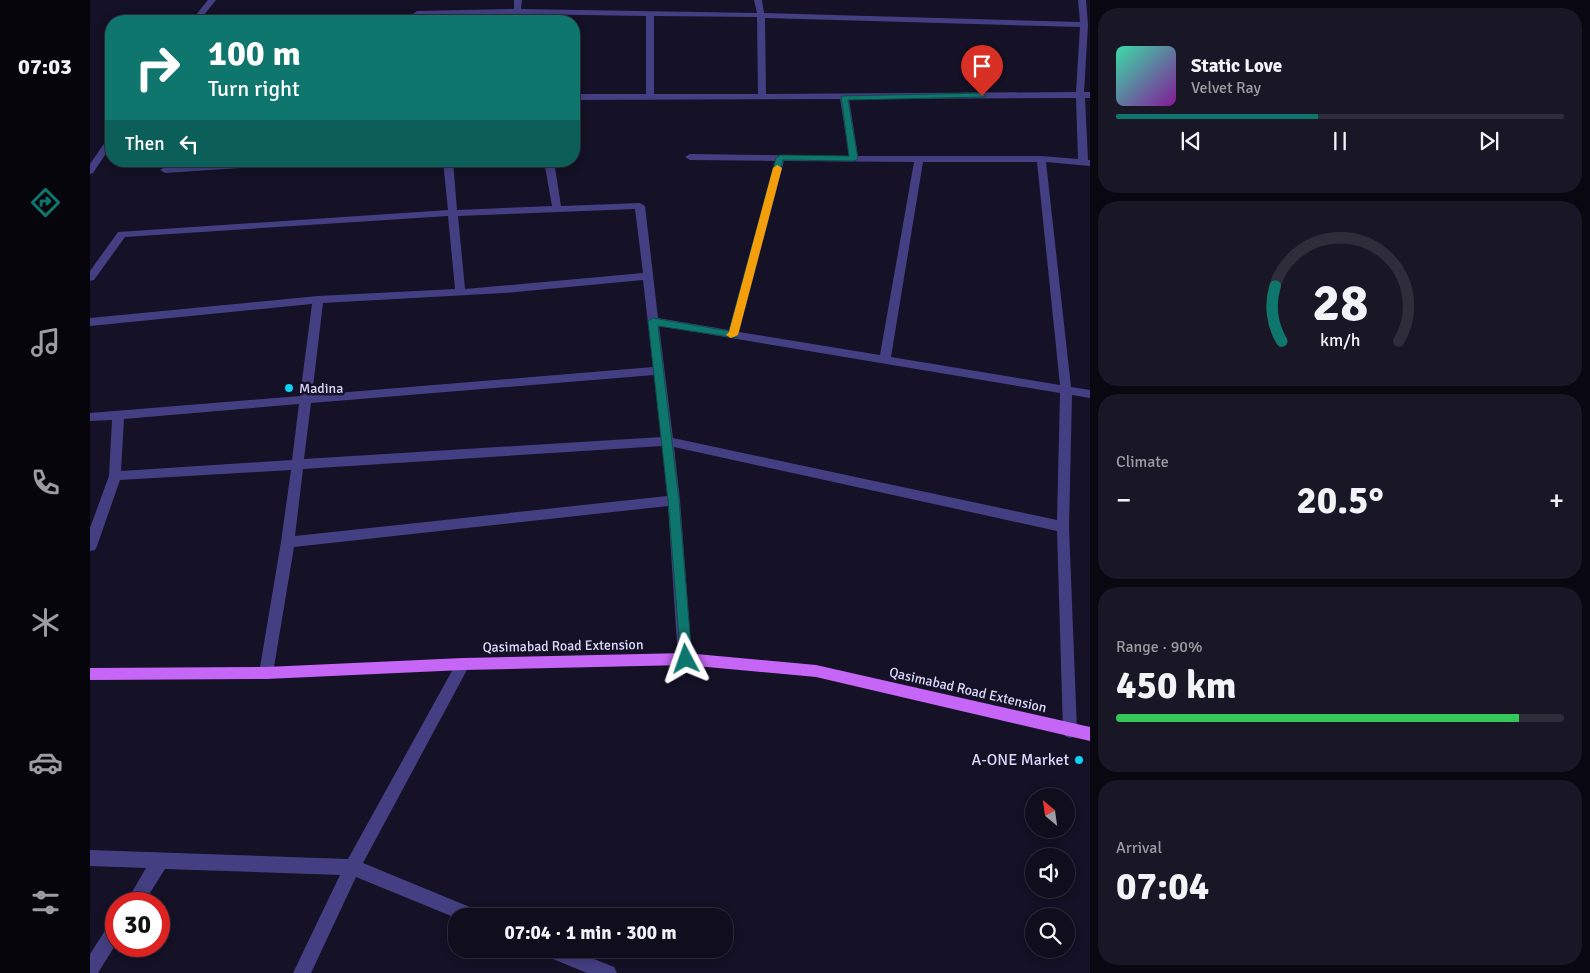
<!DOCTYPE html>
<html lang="en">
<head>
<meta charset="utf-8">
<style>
	body { margin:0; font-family:Signika,sans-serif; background:#191625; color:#f1f3f6; height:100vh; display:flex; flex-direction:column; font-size:19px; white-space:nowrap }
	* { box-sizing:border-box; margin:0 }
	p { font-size:16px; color:#9c9ca3 }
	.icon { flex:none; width:28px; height:28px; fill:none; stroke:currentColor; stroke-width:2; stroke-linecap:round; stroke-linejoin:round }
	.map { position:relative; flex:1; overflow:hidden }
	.panel { display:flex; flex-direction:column; gap:8px; padding:8px; background:#09070f; width:500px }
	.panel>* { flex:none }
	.guide { position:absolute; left:15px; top:15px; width:475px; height:152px; border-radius:20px; box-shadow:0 2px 12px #0003,0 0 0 1px #302d3b; background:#0f766e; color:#fff; overflow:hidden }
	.needle { width:32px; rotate:331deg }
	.fabs { position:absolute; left:935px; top:788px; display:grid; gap:10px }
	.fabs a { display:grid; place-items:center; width:50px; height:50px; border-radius:50%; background:#100d1c; box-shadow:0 2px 12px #0003,0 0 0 1px #302d3b; font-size:25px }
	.speed { position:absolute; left:15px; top:892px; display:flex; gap:10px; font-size:25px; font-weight:700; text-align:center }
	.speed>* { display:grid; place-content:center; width:65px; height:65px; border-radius:50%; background:#100d1c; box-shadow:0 2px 12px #0003,0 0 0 1px #302d3b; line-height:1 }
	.speed .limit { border:8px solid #d22; background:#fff; color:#111 }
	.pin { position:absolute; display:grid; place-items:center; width:42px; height:42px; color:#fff; margin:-51px -21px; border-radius:50% 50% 50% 0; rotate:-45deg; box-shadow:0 0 5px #0007 }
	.pin .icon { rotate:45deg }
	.me { position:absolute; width:55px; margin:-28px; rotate:356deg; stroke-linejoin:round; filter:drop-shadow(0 0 4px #0008) }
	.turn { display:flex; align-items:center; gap:18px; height:105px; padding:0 20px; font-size:22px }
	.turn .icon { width:65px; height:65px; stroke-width:2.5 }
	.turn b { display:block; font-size:35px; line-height:42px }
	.then { display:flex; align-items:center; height:48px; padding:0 20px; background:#0003; gap:10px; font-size:19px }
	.big { font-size:38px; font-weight:700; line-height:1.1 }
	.panel .tile { flex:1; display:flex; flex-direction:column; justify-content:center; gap:8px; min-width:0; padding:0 18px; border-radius:20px; background:#191625 }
	.panel .dial { align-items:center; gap:0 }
	.dial svg { height:130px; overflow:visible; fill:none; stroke:#302d3b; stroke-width:7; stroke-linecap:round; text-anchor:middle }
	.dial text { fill:#f1f3f6; stroke:none }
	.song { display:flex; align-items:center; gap:15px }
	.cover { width:60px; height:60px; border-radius:8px; background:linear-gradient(135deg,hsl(160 70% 55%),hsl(290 70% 35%)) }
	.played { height:5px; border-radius:2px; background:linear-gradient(90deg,#0f766e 45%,#302d3b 45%) }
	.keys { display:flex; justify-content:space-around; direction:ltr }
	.heat { display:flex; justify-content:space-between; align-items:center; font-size:28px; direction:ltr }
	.charge { height:8px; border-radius:4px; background:linear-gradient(90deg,#34c759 90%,#302d3b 0) }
	.trip { position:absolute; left:358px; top:908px; width:285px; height:50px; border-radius:20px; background:#100d1c; box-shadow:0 2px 12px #0003,0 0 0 1px #302d3b; font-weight:700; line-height:50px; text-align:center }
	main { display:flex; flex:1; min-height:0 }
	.tabs { display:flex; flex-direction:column; width:90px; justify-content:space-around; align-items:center; background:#06050b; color:#9c9ca3 }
	.tabs .icon { width:35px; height:35px }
	.tabs .on { color:#0f766e }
	.tabs b { font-size:22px; color:#f1f3f6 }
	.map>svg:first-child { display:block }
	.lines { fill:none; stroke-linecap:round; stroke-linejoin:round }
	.minor { fill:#443f82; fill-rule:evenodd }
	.major { fill:#c666f6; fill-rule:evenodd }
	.route { fill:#0f766e; stroke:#0a4d48 }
	.slow { fill:#f59e0b }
	.poi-dot { fill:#0fd2f2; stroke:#151126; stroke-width:2 }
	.labels { text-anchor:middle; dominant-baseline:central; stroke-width:5; stroke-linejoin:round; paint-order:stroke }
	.poi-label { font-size:14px; fill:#ded8fd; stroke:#151126; text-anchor:start }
	.street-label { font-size:14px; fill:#ded8fd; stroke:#151126 }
	.near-poi-label { font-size:16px; fill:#ded8fd; stroke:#151126; text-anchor:end }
</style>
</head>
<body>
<main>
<nav class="tabs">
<b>07:03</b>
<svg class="icon on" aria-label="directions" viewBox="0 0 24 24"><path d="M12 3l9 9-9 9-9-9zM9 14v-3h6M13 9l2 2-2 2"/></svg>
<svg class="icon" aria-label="music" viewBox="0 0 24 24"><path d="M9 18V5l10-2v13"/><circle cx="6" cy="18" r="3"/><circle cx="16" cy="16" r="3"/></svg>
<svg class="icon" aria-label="phone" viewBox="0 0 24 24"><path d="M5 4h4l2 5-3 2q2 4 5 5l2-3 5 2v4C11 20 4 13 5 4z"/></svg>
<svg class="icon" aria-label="climate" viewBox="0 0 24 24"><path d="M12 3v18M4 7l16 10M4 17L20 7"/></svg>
<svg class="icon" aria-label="car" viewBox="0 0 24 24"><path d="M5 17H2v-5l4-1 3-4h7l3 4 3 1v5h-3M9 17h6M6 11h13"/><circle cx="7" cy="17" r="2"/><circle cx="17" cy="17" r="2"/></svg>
<svg class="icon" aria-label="filters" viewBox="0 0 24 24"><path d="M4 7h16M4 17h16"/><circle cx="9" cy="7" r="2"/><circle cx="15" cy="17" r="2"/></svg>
</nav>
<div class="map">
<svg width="1000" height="973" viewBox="0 0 1000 973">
	<rect width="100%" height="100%" fill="#151126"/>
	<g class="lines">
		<g class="minor">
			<path d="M118 0H126L109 21H101Z"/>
			<path d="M424 0H432L431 9 667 13 664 0H672L674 13 990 22 988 0H996L998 25 994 92H1000V98H995L998 160H1000V166L956 162 981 387 1000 390V398L982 395 979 527 987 731 985 736 980 738 975 736 973 731 967 531 584 447 590 500 602 659 600 663 595 665 590 663 588 659 578 506 204 547 183 673 181 678 176 679 171 678 169 673 191 542 201 470 30 480 7 546 5 550 0 551V528L19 476 22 420 0 421V413L210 396 222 304 0 326V318L228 296 365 289 358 216 35 237 4 280 0 281V271L28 232 358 210 353 161H363L367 210 462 206 454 161H464L471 206 550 203 555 206 568 318 639 330 685 161 600 160 595 157 600 154 759 156 750 99 484 100V94H556V16L431 14V21H423V14L329 15 322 21H313L327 11 424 9ZM564 16 667 17 668 94H564ZM675 18 990 27 986 92 676 94ZM986 98 988 159 951 156H768L759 99ZM694 161 824 162 790 355 649 332ZM833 162H947L970 385 801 357ZM545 209 553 273 375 289 368 216ZM553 280 563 367 222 395 233 303 414 293ZM569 326 970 393 967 520 583 438ZM564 375 571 437 214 459 221 403ZM209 404 202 460 31 471 34 419ZM572 446 577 496 205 536 213 469Z"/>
			<path d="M21 137V146L3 173 0 174V164L18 138Z"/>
			<path d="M165 161H215L211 164 75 173 70 170 75 167Z"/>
			<path d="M373 658 378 660 380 664 378 668 273 863 387 910 389 916H366V918L266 877 221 973H203L250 875 75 869 53 904H35L56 868 0 866V850L258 859 368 660Z"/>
			<path d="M26 921V944L8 973H0V954L20 923Z"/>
			<path d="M451 949H479L524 967 527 973H497L453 955Z"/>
		</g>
		<path class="major" d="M595 653 726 665 1000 727V741L726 677 595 665 373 670 176 679 0 680V668L176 667 373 658Z"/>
	</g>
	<path class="route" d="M892 93 896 96 895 97 758 100 768 159 764 161 693 160 647 338 568 326 589 500 602 659 600 663 596 665 591 663 578 500 558 321 563 318 639 331 686 158 690 155 759 156 751 96Z"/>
	<path class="slow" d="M687 165 692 168 648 335 641 338 636 335 639 332 683 168Z"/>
	<g class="poi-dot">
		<circle cx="199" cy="388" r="5"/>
		<circle cx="989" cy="760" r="5"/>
	</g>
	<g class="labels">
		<g class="poi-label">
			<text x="209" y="388">Madina</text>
		</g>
		<g class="street-label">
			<text transform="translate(473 646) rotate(-1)">Qasimabad Road Extension</text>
			<text transform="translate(878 690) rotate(13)">Qasimabad Road Extension</text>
		</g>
		<g class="near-poi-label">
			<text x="979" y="760">A-ONE Market</text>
		</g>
	</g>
</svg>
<div class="fabs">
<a><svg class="needle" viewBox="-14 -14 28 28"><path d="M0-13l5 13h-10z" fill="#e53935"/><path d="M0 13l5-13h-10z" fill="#9c9ca3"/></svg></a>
<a><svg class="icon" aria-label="sound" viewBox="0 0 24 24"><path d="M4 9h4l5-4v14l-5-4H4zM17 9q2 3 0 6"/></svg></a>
<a><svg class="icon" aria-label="search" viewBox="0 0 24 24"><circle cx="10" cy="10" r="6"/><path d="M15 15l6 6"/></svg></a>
</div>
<div class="speed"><div class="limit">30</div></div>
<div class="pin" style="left:892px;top:96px;background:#d93025"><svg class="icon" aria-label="arrive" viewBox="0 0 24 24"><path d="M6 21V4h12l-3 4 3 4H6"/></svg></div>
<svg class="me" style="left:596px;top:659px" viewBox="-20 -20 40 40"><path d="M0-17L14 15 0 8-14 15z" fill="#0f766e" stroke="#fff" stroke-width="4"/></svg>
<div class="trip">07:04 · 1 min · 300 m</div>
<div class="guide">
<div class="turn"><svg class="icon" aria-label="right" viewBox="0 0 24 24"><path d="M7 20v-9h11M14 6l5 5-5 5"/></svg><div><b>100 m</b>Turn right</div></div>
<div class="then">Then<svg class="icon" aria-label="left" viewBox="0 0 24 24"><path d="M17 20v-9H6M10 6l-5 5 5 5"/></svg></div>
</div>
</div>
<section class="panel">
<div class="tile">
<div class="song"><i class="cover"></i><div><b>Static Love</b><p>Velvet Ray</p></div></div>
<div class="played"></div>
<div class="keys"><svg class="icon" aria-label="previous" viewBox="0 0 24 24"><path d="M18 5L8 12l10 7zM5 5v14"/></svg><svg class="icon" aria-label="pause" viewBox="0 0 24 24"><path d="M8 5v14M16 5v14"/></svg><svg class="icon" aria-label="next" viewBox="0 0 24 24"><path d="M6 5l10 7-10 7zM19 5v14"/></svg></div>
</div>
<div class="tile dial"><svg viewBox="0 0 100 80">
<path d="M14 69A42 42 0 1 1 86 69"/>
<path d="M14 69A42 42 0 0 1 10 35" stroke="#0f766e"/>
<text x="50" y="56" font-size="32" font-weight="700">28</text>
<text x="50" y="72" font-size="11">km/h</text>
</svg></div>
<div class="tile"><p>Climate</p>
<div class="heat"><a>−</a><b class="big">20.5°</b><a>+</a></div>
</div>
<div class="tile"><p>Range · 90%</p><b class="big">450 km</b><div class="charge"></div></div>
<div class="tile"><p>Arrival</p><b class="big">07:04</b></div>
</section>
</main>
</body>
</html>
